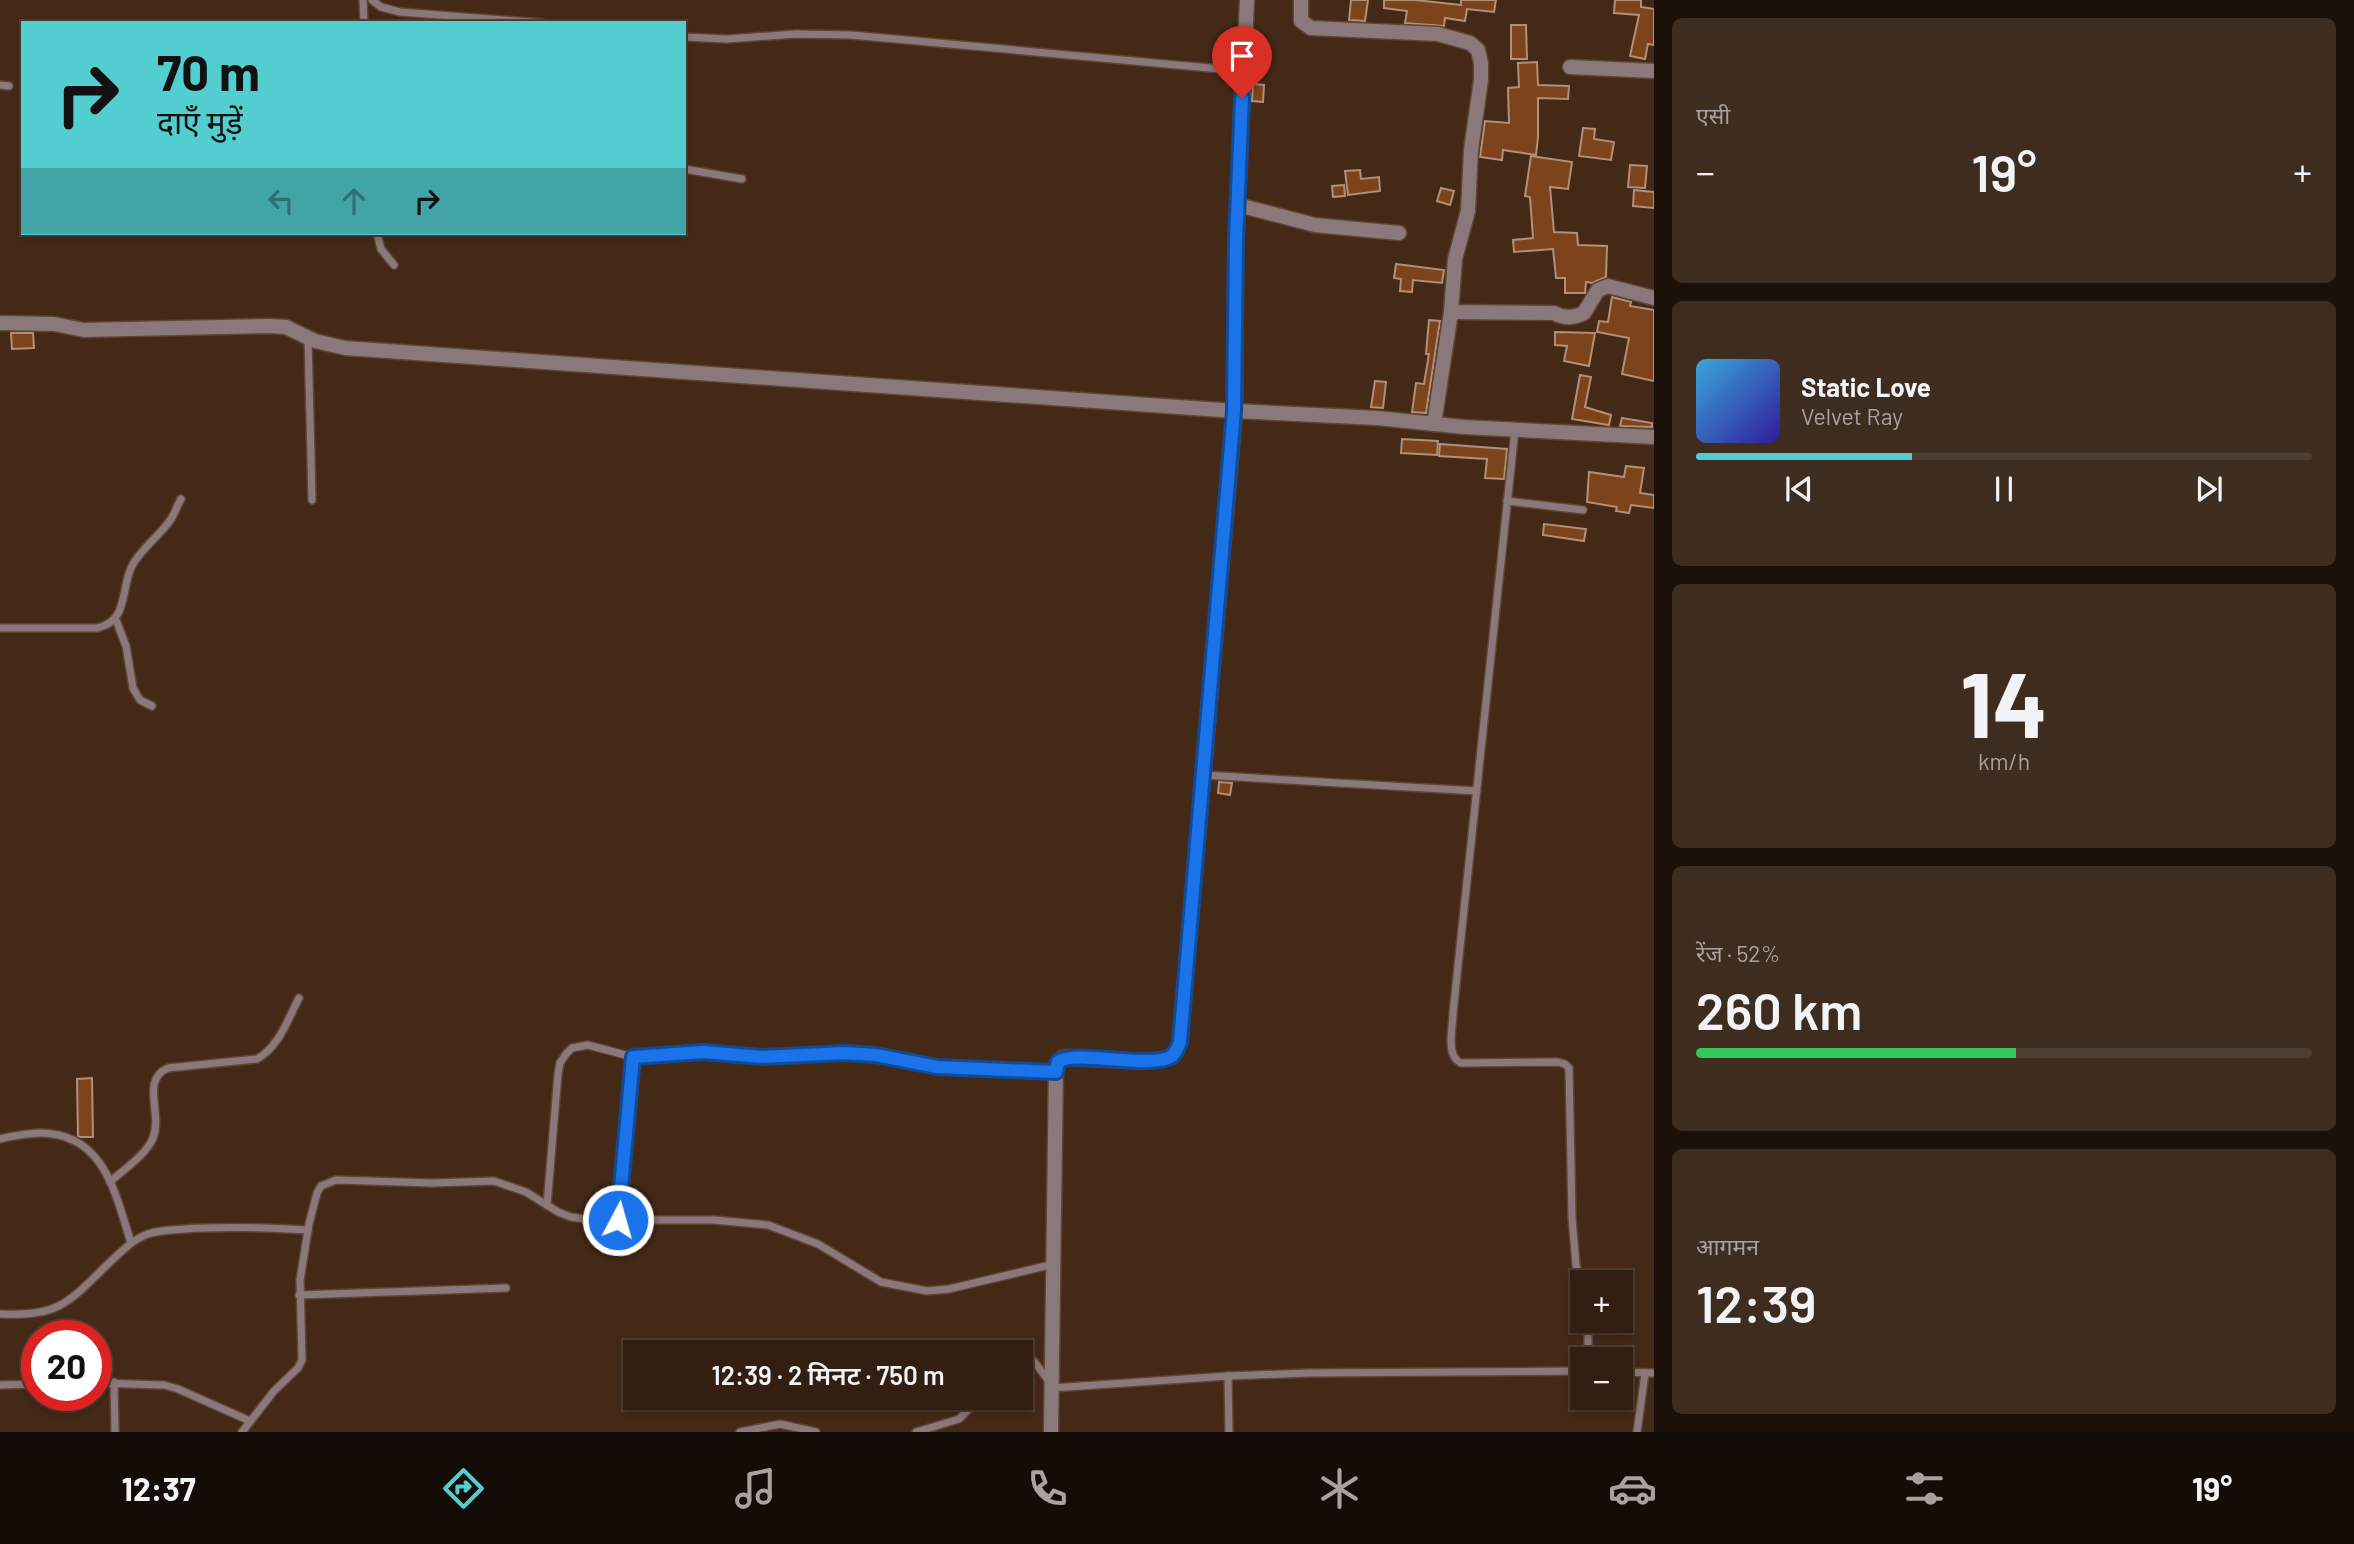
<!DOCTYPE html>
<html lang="hi">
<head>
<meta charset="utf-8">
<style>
	body { margin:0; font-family:Barlow,"Noto Sans Devanagari",sans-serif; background:#3e2c1f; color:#f1f3f6; height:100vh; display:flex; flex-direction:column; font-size:26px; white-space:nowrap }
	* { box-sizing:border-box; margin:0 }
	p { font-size:23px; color:#a9a29f }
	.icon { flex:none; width:38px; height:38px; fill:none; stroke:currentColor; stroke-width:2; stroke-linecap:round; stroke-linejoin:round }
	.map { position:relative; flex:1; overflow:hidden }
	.details { display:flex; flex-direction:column; gap:18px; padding:18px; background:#1c1109; width:700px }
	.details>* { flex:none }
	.guide { position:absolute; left:21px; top:21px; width:665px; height:214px; border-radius:0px; box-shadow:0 4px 10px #0003,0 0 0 2px #4e3d31; background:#52cdd0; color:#111; overflow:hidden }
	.controls { position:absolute; left:1570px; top:1270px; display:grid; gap:14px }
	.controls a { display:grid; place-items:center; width:63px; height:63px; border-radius:0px; background:#331f11; box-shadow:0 4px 10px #0003,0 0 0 2px #4e3d31; font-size:35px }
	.speed { position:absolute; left:21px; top:1320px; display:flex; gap:14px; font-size:35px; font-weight:700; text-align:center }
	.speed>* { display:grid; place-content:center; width:91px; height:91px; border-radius:50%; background:#331f11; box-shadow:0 4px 10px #0003,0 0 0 2px #4e3d31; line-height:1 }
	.speed .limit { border:10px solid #d22; background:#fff; color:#111 }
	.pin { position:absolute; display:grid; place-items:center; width:60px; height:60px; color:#fff; margin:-72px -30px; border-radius:50% 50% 50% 0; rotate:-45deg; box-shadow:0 0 7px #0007 }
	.pin .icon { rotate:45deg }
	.me { position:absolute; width:77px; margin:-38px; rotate:6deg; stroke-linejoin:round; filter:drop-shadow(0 0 5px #0008) }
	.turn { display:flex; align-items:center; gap:24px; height:147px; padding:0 21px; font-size:32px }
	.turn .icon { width:91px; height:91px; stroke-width:2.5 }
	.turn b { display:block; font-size:49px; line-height:60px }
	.lanes { display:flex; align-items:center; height:66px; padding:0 21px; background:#0003; justify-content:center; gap:35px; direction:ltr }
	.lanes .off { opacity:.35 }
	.big { font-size:52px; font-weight:600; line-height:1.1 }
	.details .card { flex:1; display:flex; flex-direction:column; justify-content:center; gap:10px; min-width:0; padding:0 24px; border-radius:10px; background:#3e2c1f }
	.details .dial { align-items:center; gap:0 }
	.dial b { font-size:91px; line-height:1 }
	.song { display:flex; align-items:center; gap:21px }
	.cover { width:84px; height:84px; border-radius:10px; background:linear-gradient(135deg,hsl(200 70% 55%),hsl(250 70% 35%)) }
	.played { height:7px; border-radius:4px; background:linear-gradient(90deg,#52cdd0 35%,#4e3d31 35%) }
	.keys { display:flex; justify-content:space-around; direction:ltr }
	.heat { display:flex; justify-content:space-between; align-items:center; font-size:38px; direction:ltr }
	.charge { height:10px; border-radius:5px; background:linear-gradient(90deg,#34c759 52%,#4e3d31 0) }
	.trip { position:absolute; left:623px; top:1340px; width:410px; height:70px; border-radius:0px; background:#331f11; box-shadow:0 4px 10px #0003,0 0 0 2px #4e3d31; font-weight:600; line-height:70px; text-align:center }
	.tabs { display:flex; height:112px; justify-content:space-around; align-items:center; background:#140c07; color:#a9a29f }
	.tabs .icon { width:49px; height:49px }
	.tabs .current { color:#52cdd0 }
	.tabs b { font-size:32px; color:#f1f3f6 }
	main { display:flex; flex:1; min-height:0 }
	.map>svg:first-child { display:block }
	.building { fill:#7d431a; stroke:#b08f7b; stroke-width:2 }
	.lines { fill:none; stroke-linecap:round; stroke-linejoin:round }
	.service-casing { stroke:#5f4534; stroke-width:10 }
	.minor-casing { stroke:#5f4534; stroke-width:17 }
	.service { stroke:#8b787a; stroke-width:7 }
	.minor { stroke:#8b787a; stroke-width:14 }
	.route-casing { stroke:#114b97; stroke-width:18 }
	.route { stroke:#1a73e8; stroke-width:12 }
</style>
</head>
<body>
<main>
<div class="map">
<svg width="1654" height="1432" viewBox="0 0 1654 1432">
	<rect width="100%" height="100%" fill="#442917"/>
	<g class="building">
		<path d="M1351 0H1368L1365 21 1349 20Z"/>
		<path d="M1384 0H1415L1461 5V0H1496L1494 12 1467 9 1465 21 1445 18 1444 26 1405 23 1407 11 1384 8Z"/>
		<path d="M1615 0H1641V7L1654 9V45L1648 44 1645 59 1630 56 1639 15 1614 13Z"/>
		<path d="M1511 25H1526L1527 59H1511Z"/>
		<path d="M1537 62 1538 85 1569 86 1568 99 1538 98V137L1536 155 1503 150 1502 160 1480 157 1485 121 1509 123 1508 88 1519 87 1518 63Z"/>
		<path d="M1253 84 1264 85 1263 102 1252 101Z"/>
		<path d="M1583 128 1595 129 1594 139 1614 142 1611 160 1579 156Z"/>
		<path d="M1531 156 1572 162 1568 189 1550 187 1554 232 1577 233 1578 245 1607 246 1606 277 1592 283 1586 282 1585 293H1565V278H1556L1553 249 1514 252 1513 240 1533 238 1530 197 1525 196Z"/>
		<path d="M1630 165 1647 166 1645 188 1628 187Z"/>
		<path d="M1360 170 1361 179 1379 177 1380 191 1348 195 1345 171Z"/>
		<path d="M1344 185 1345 196 1333 197 1332 186Z"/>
		<path d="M1441 188 1454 191 1450 205 1437 201Z"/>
		<path d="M1634 190 1654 192V208L1633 206Z"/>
		<path d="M1396 264 1444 270 1442 283 1413 280 1412 292 1400 291 1401 279 1394 278Z"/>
		<path d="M1612 297 1631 302 1630 306 1654 310V381L1622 374 1629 338 1597 332 1599 321 1608 322Z"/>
		<path d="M1429 320 1440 321 1426 413 1412 412 1416 383 1424 384 1429 354H1426Z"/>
		<path d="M1555 332 1595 333 1589 366 1564 361 1567 346 1555 345Z"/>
		<path d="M11 333H33L34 348 12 349Z"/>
		<path d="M1580 375 1591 377 1585 407 1611 415 1609 425 1572 419Z"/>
		<path d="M1375 381 1386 382 1383 408 1371 407Z"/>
		<path d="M1622 418 1652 423V427L1620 426Z"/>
		<path d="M1402 439 1438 441 1437 455 1401 453Z"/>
		<path d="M1440 444 1507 449 1504 479 1485 478 1487 459 1439 456Z"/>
		<path d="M1626 466 1644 468 1640 493 1654 495V508L1631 505 1629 513 1616 511 1617 507 1587 502 1589 472 1624 477Z"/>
		<path d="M1544 524 1586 529 1584 541 1543 535Z"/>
		<path d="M1219 782 1232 783 1230 795 1218 793Z"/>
		<path d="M92 1078 93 1137H80L78 1136 77 1079Z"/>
	</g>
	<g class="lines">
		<g class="service-casing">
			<g id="service">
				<path d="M363 0 364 23"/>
				<path d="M372 0 381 7 400 12 543 23"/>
				<path d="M684 37 727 39 796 34 851 35 1243 71"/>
				<path d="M0 85 9 86"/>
				<path d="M684 169 742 179"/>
				<path d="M377 233 381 249 394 265"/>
				<path d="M308 338 312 500"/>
				<path d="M1515 430 1453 1013C1453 1028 1445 1056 1461 1063L1558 1062 1565 1064 1569 1068 1572 1218 1576 1265 1582 1287"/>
				<path d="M1507 501 1583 510"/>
				<path d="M116 620 126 646 133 688 140 700 152 706"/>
				<path d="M0 628H97C129 621 120 590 132 566 142 547 160 536 171 519 175 513 177 506 181 499"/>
				<path d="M1203 775 1477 791"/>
				<path d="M0 1139C12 1135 26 1134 38 1133 104 1132 115 1192 131 1243"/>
				<path d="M110 1182C124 1169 146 1155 153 1138 163 1114 140 1080 168 1068L257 1059C279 1047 288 1019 299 998"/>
				<path d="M547 1205 558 1074 560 1063 566 1054 572 1048 588 1045 633 1057 703 1052 762 1057 844 1053 876 1055 937 1067 1056 1072"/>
				<path d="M618 1220 633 1057"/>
				<path d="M299 1295 506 1288"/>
				<path d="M0 1314C60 1317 69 1302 110 1262 121 1252 133 1239 148 1234 160 1230 173 1230 185 1229 226 1226 267 1228 308 1230"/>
				<path d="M1588 1321V1360"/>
				<path d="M1018 1353C1032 1353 1040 1371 1049 1381"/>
				<path d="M1620 1372 1654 1373"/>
				<path d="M1228 1376 1229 1432"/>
				<path d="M114 1382 115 1432"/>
				<path d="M96 1383 164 1385 178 1389 250 1421"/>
				<path d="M0 1385 37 1384"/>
				<path d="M1052 1388 1228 1376 1309 1373 1582 1371"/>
				<path d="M242 1432 274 1391 298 1368 302 1360 300 1280 309 1224 317 1193 321 1186 336 1180 433 1183 494 1181 526 1192 558 1212 571 1217 592 1220H714L768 1225 818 1244 881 1282 927 1291 949 1289 1054 1264"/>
				<path d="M740 1432 780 1424 816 1432"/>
				<path d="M916 1432 959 1419 980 1398"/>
				<path d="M1637 1432 1645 1373"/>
			</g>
		</g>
		<g class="minor-casing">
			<g id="minor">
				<path d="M1301 0V21L1311 28 1438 34 1470 43 1478 50 1481 63V80L1471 150 1468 211 1455 259 1451 312 1434 424"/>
				<path d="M1570 67 1654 71"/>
				<path d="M1238 205 1315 225 1399 233"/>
				<path d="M1451 312 1554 313C1564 319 1574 318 1584 313L1598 290 1608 286 1654 298"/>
				<path d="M0 323 54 324 84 330 271 326 286 327 315 341 345 348 1235 411 1377 418 1464 427 1654 437"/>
				<path d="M1051 1432 1056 1067 1062 1058 1068 1057C1086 1059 1158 1065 1172 1056 1176 1053 1178 1047 1180 1042L1235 411 1236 240 1247 0"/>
			</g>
		</g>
		<use href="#service" class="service"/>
		<use href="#minor" class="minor"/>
	</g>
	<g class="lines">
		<g class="route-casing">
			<path id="route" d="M618 1220 633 1057 703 1052 762 1057 844 1053 876 1055 937 1067 1056 1072 1058 1062C1074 1049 1151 1070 1172 1056 1176 1053 1178 1047 1180 1042L1234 411 1236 240 1242 98"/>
		</g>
		<use href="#route" class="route"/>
	</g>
</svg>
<div class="controls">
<a>+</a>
<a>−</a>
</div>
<div class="speed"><div class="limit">20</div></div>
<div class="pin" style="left:1242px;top:98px;background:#d93025"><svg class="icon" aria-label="arrive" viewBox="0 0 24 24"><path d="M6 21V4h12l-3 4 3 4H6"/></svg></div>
<svg class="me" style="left:618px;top:1220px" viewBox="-20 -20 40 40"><circle r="17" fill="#1a73e8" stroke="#fff" stroke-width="3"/><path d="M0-11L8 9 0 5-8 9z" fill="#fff"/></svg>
<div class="trip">12:39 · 2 मिनट · 750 m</div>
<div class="guide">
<div class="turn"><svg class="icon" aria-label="right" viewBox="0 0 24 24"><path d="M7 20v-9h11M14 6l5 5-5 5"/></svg><div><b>70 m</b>दाएँ मुड़ें</div></div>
<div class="lanes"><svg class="icon off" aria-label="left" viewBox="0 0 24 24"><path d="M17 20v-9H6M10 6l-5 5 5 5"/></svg><svg class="icon off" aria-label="ahead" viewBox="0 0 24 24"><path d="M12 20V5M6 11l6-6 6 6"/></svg><svg class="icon" aria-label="right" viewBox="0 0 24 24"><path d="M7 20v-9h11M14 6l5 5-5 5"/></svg></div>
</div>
</div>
<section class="details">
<div class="card"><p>एसी</p>
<div class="heat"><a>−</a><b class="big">19°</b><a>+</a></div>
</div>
<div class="card">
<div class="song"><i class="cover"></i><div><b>Static Love</b><p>Velvet Ray</p></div></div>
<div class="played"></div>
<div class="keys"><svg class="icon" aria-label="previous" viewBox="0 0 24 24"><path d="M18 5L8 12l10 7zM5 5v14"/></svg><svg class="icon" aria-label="pause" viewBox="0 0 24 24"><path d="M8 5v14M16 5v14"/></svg><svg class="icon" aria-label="next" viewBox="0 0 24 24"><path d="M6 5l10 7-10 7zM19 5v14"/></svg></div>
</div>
<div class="card dial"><b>14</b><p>km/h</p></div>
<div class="card"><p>रेंज · 52%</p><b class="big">260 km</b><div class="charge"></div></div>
<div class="card"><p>आगमन</p><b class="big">12:39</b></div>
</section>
</main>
<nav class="tabs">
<b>12:37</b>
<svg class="icon current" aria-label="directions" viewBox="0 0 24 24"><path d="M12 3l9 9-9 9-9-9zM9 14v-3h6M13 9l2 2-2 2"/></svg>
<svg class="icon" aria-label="music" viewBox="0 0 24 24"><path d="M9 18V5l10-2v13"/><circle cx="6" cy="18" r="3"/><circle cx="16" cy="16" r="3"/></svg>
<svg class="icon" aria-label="phone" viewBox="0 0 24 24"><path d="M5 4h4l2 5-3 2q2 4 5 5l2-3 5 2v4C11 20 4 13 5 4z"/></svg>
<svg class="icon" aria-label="climate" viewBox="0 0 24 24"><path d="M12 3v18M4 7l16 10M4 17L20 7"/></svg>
<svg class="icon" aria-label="car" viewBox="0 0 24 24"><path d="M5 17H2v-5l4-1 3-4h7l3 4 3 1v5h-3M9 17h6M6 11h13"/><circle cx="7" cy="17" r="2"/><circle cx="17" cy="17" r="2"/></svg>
<svg class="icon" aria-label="filters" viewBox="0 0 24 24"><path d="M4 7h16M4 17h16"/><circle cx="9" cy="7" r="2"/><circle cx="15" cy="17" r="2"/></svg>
<b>19°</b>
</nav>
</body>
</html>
